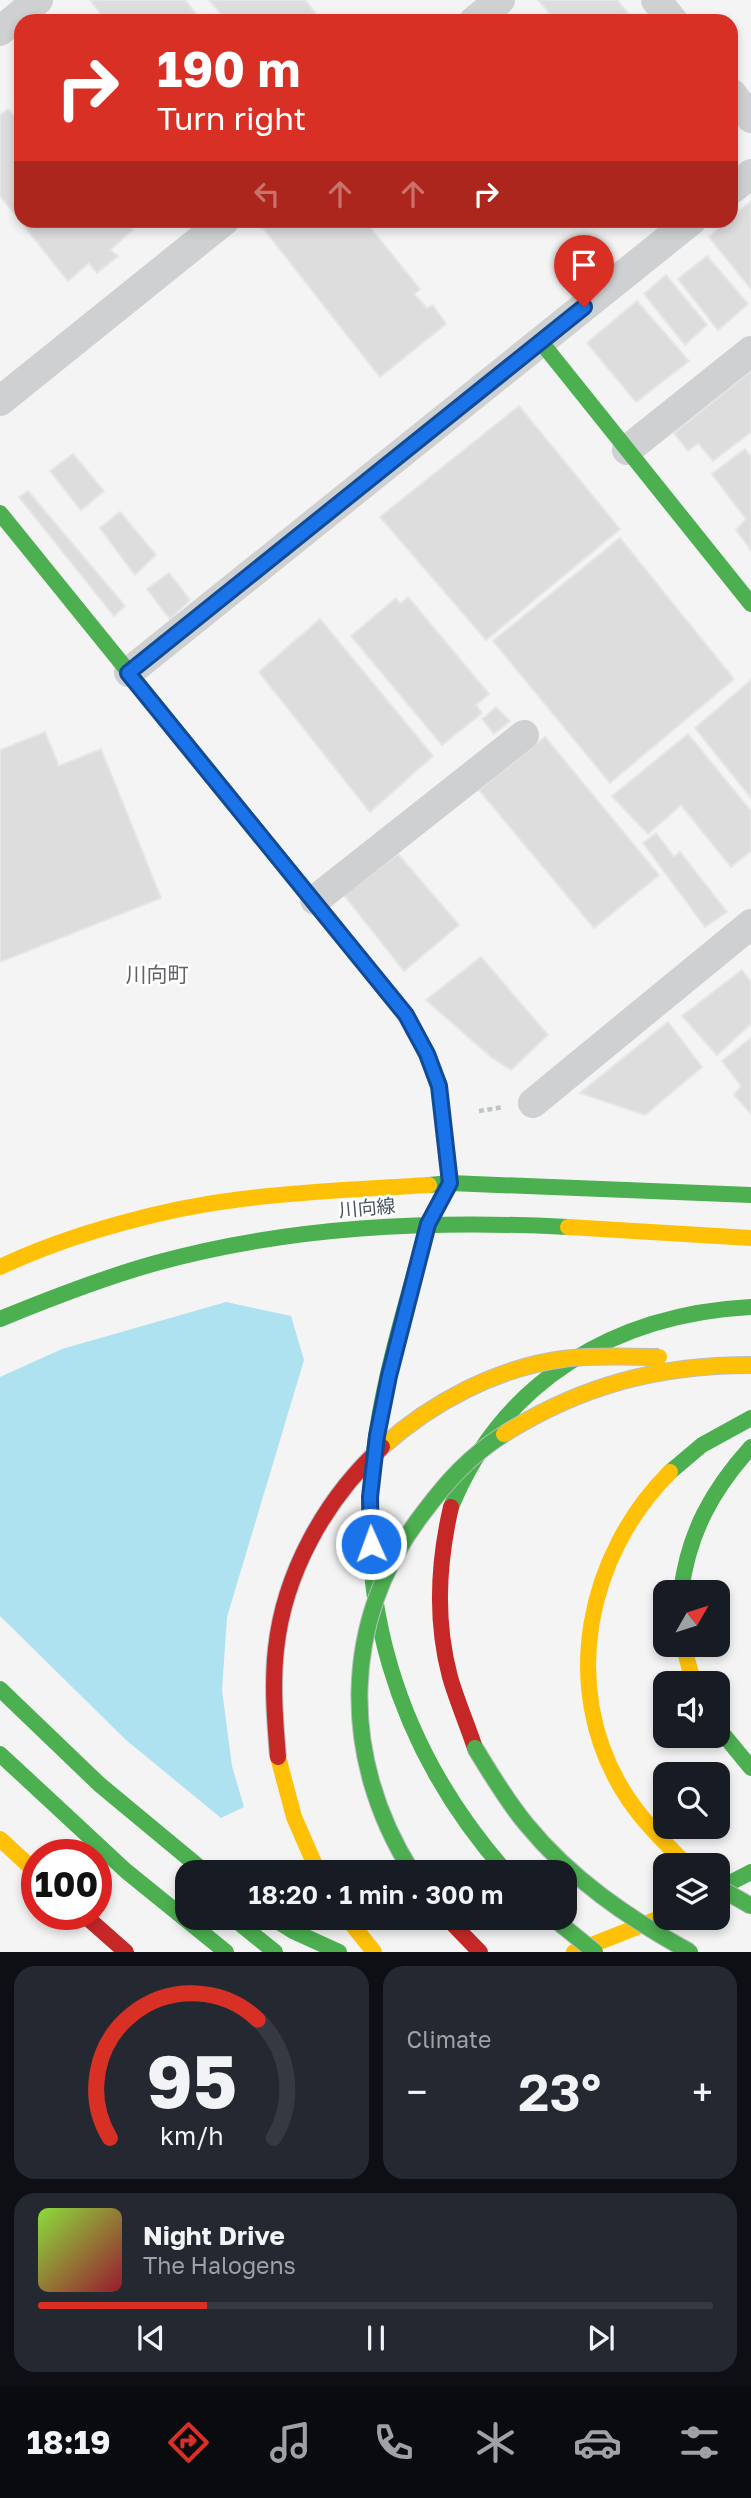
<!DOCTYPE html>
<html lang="en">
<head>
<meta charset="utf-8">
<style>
	body { margin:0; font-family:"Golos Text","Noto Sans JP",sans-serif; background:#242831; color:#f1f3f6; height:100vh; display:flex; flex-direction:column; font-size:26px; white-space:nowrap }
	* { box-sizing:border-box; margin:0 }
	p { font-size:23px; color:#9ea1a6 }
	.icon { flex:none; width:38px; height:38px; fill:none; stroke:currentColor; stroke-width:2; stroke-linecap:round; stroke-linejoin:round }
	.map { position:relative; height:1952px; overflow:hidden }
	.sheet { display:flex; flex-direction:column; gap:14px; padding:14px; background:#0d0f14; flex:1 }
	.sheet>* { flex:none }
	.banner { position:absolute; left:14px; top:14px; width:724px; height:214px; border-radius:21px; box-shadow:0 4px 10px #0003; background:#d93025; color:#fff; overflow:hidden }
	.needle { width:46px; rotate:51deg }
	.tools { position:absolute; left:653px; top:1580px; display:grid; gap:14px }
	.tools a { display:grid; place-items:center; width:77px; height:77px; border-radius:14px; background:#171b24; box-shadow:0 4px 10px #0003; font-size:35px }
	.speed { position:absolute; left:21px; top:1839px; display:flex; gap:14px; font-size:35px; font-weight:700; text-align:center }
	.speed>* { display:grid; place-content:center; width:91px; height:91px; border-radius:50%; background:#171b24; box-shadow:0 4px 10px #0003; line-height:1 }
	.speed .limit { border:10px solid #d22; background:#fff; color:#111 }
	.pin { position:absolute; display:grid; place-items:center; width:60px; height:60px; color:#fff; margin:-72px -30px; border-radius:50% 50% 50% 0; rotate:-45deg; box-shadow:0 0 7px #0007 }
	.pin .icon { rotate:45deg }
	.me { position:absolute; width:77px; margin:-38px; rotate:358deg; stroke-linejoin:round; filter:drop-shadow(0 0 5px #0008) }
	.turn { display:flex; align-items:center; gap:24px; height:147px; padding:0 28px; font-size:32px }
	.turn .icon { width:91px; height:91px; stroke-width:2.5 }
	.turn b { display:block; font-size:49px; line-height:60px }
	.lanes { display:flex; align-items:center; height:66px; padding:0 28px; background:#0003; justify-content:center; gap:35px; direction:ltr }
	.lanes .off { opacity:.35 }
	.big { font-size:52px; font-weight:600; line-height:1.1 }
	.sheet .card { flex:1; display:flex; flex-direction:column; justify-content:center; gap:10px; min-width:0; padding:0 24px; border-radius:21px; background:#242831 }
	.sheet .dial { align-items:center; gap:0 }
	.dial svg { height:182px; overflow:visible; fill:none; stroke:#363941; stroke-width:7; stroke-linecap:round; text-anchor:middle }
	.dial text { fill:#f1f3f6; stroke:none }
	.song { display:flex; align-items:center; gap:21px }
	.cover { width:84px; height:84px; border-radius:10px; background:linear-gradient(135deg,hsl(90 70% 55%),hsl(350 70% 35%)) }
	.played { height:7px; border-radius:4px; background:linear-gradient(90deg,#d93025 25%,#363941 25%) }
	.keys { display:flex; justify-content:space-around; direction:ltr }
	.heat { display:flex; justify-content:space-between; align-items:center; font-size:38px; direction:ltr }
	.sheet .tiles { flex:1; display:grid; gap:14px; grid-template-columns:1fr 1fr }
	.card:last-child { grid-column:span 2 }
	.trip { position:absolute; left:175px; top:1860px; width:402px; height:70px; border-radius:21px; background:#171b24; box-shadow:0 4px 10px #0003; font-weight:600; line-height:70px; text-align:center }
	.dock { display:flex; height:112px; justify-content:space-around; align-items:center; background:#090b0e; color:#9ea1a6 }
	.dock .icon { width:49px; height:49px }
	.dock .selected { color:#d93025 }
	.dock b { font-size:32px; color:#f1f3f6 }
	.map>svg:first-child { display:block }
	.water { fill:#aee2f0 }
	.building { fill:#ddddde; stroke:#e5e6e7; stroke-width:2 }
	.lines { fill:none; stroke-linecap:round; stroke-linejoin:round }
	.path { stroke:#bcc7c4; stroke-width:4.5; stroke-dasharray:5 3.5; stroke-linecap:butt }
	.street { stroke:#ced0d2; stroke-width:30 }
	.fast { stroke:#4caf50; stroke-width:16 }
	.slow { stroke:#ffc107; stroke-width:16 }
	.jam { stroke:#c62828; stroke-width:16 }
	.fast-bridge-casing { stroke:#b9bec3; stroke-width:18; stroke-linecap:butt }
	.slow-bridge-casing { stroke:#b9bec3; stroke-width:18; stroke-linecap:butt }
	.jam-bridge-casing { stroke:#b9bec3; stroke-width:18; stroke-linecap:butt }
	.fast-bridge { stroke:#4caf50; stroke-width:16 }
	.slow-bridge { stroke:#ffc107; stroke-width:16 }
	.jam-bridge { stroke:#c62828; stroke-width:16 }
	.route-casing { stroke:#114b97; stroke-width:18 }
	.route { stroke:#1a73e8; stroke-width:12 }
	.labels { text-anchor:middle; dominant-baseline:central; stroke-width:5; stroke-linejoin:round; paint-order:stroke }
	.street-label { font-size:19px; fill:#4a5661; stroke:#fff }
	.neighbourhood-label { font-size:21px; fill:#5f6368; stroke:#fff }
</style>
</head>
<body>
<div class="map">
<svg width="751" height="1952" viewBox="0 0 751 1952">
	<rect width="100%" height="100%" fill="#f4f4f4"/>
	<path class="water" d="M226 1302 291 1316 304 1360 227 1617 222 1690 232 1766 244 1807 221 1818 126 1740 0 1616V1377L62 1349Z"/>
	<g class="building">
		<path d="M90 0H185L202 21H106Z"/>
		<path d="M209 0H305L319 18 316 21H227Z"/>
		<path d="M538 0H617L635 21H556Z"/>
		<path d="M8 109 21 124V220H125L133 230 110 250 118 256 97 273 89 263 68 281 0 196V115Z"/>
		<path d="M751 201V289L709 237 728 220H732V217Z"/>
		<path d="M272 220H364L420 289 414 294 427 308 433 305 446 324 380 377 263 228Z"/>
		<path d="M707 256 748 304 718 330 678 279Z"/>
		<path d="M666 275 707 325 685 345 644 294Z"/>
		<path d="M637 301 689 361 636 402 587 343Z"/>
		<path d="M751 371V432L713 461 698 443 688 451 674 433Z"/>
		<path d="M519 406 620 529 486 640 380 517Z"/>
		<path d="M745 449 751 457V550L736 530 746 519 712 474Z"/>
		<path d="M73 454 104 491 81 510 50 471Z"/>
		<path d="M28 491 125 606 114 616 19 497Z"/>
		<path d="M120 512 156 555 135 575 100 528Z"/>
		<path d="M620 538 734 679 610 783 493 641Z"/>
		<path d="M169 573 190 600 170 619 147 589Z"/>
		<path d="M408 597 489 694 476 705 482 713 442 745 351 636 396 598 400 604Z"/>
		<path d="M320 619 433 756 370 812 259 672Z"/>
		<path d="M751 680V798L695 728Z"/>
		<path d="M496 707 510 721 494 734 482 719Z"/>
		<path d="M45 732 59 766 101 749 161 898 0 962V750Z"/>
		<path d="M688 734 751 811V851L731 867 681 805 648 834 612 796Z"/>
		<path d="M545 737 659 875 594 928 479 790Z"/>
		<path d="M656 833 674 857 680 852 727 912 705 927 643 843Z"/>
		<path d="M398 854 459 925 404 971 344 895Z"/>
		<path d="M481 957 548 1035 511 1070 491 1057 426 1000Z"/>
		<path d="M742 970 751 982V1024L717 1055 682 1016Z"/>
		<path d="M668 1022 702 1067 645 1115 580 1093Z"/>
		<path d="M751 1038V1114L734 1095 741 1086 722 1061Z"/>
	</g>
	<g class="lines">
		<path class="path" d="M479 1111 504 1107"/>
		<g class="street">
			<path d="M656 0 673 21"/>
			<path d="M474 21 500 0"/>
			<path d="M0 31 38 0"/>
			<path d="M732 94 751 118"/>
			<path d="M732 189 751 174"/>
			<path d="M0 401 225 220"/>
			<path d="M627 450 751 351"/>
			<path d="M129 672 692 220"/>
			<path d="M315 900 524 735"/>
			<path d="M533 1103 751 924"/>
		</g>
		<g class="fast">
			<path d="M541 342 751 604"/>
			<path d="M0 513 323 912"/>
			<path d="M429 1185 450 1183 751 1195"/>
			<path d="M428 1224C410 1292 388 1360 377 1430 350 1595 396 1747 506 1872"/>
			<path d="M0 1319C51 1298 102 1278 156 1263 290 1226 430 1220 568 1227"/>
			<path d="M670 1472 702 1445 751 1418"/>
			<path d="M451 1507C503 1380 616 1314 751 1307"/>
			<path d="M681 1592C688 1534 712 1490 751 1447"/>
			<path d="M0 1689 99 1784 205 1872"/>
			<path d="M718 1728 751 1768"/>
			<path d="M0 1754 126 1871 226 1952"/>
			<path d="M718 1889 751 1872"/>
			<path d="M233 1918 275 1952"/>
			<path d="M272 1918 293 1931 339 1952"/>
		</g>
		<g class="slow">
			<path d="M323 912 406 1015 427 1054 439 1086 450 1183 428 1224"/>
			<path d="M568 1227 751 1238"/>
			<path d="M0 1267C70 1234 165 1208 242 1199 304 1191 367 1189 429 1185"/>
			<path d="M670 1472C587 1555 560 1686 622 1789 640 1819 664 1842 688 1866"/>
			<path d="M683 1645 694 1684"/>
			<path d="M278 1757 294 1817 318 1872"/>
			<path d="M0 1839 37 1873"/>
			<path d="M347 1918 374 1952"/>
			<path d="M574 1952 665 1916"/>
		</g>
		<g class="jam">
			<path d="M451 1507C438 1563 435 1621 450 1677 457 1701 467 1724 475 1748"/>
			<path d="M83 1914 126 1952"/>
			<path d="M447 1918 480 1952"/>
		</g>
		<g class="fast-bridge-casing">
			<g id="fast-bridge">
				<path d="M475 1748C491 1774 506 1800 526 1824 571 1879 628 1918 690 1952"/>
				<path d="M412 1872C340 1758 340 1620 424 1512 448 1480 470 1456 504 1434"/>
				<path d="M718 1887 751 1906"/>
				<path d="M553 1918 595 1952"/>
			</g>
		</g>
		<g class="slow-bridge-casing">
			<g id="slow-bridge">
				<path d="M504 1434C582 1385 659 1365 751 1365"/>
				<path d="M382 1447C431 1403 496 1368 563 1359 594 1355 627 1357 659 1357"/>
			</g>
		</g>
		<g class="jam-bridge-casing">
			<path id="jam-bridge" d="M278 1757C275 1721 272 1685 276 1649 284 1573 326 1498 382 1447"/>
		</g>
		<use href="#fast-bridge" class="fast-bridge"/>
		<use href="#slow-bridge" class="slow-bridge"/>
		<use href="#jam-bridge" class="jam-bridge"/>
	</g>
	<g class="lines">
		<g class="route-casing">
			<path id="route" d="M371 1544 370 1497 377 1436 389 1376 428 1224 450 1183 439 1086 427 1054 406 1015 128 673 584 307"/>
		</g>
		<use href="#route" class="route"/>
	</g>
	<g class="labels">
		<g class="street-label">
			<text transform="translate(367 1207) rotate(-5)">川向線</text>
		</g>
		<g class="neighbourhood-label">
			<text x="157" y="974">川向町</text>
		</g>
	</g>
</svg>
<div class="tools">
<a><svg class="needle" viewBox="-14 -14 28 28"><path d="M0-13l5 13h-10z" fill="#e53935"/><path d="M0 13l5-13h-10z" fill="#9ea1a6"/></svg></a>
<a><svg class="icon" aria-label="sound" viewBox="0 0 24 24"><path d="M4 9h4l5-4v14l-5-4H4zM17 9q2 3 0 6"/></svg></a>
<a><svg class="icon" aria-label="search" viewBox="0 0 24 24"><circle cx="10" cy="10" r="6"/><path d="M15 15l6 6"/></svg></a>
<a><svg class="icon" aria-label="layers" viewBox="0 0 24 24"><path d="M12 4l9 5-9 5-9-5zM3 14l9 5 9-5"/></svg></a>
</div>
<div class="speed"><div class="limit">100</div></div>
<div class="pin" style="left:584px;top:307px;background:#d93025"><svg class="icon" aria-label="arrive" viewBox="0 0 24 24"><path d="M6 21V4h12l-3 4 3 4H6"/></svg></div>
<svg class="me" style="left:371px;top:1544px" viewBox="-20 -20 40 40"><circle r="17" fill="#1a73e8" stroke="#fff" stroke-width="3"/><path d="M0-11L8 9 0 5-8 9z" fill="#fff"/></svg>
<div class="trip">18:20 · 1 min · 300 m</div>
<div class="banner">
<div class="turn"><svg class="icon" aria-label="right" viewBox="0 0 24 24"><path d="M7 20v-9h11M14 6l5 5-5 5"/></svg><div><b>190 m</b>Turn right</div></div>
<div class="lanes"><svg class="icon off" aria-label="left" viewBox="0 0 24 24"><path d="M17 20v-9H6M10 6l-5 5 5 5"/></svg><svg class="icon off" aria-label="ahead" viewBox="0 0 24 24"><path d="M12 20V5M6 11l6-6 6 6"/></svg><svg class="icon off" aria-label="ahead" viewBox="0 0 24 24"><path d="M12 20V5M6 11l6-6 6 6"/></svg><svg class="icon" aria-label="right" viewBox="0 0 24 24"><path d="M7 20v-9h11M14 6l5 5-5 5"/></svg></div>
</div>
</div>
<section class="sheet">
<div class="tiles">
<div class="card dial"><svg viewBox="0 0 100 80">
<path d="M14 69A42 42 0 1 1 86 69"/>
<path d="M14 69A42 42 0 0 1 79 17" stroke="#d93025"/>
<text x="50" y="56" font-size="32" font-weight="700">95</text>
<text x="50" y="72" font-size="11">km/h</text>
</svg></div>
<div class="card"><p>Climate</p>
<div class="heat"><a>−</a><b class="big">23°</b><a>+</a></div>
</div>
<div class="card">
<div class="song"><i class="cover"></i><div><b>Night Drive</b><p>The Halogens</p></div></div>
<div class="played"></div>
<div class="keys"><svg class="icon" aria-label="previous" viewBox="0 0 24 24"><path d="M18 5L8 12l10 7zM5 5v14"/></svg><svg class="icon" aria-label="pause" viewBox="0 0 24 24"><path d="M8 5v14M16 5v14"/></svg><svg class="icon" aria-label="next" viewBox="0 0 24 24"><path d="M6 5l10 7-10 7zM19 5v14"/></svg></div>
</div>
</div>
</section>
<nav class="dock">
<b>18:19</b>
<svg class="icon selected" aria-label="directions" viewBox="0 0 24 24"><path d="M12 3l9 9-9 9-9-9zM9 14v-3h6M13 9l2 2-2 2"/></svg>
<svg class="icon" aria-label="music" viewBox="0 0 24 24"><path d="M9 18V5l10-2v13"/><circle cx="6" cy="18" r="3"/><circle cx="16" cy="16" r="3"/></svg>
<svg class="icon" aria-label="phone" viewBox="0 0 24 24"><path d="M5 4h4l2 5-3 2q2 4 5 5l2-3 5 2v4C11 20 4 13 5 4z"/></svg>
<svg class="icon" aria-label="climate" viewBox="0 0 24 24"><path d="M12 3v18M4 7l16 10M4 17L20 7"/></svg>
<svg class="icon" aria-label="car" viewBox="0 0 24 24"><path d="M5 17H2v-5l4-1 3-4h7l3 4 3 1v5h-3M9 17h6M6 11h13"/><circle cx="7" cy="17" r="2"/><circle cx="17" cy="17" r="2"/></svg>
<svg class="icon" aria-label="filters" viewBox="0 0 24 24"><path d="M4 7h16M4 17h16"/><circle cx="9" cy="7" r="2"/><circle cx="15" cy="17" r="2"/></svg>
</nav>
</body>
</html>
